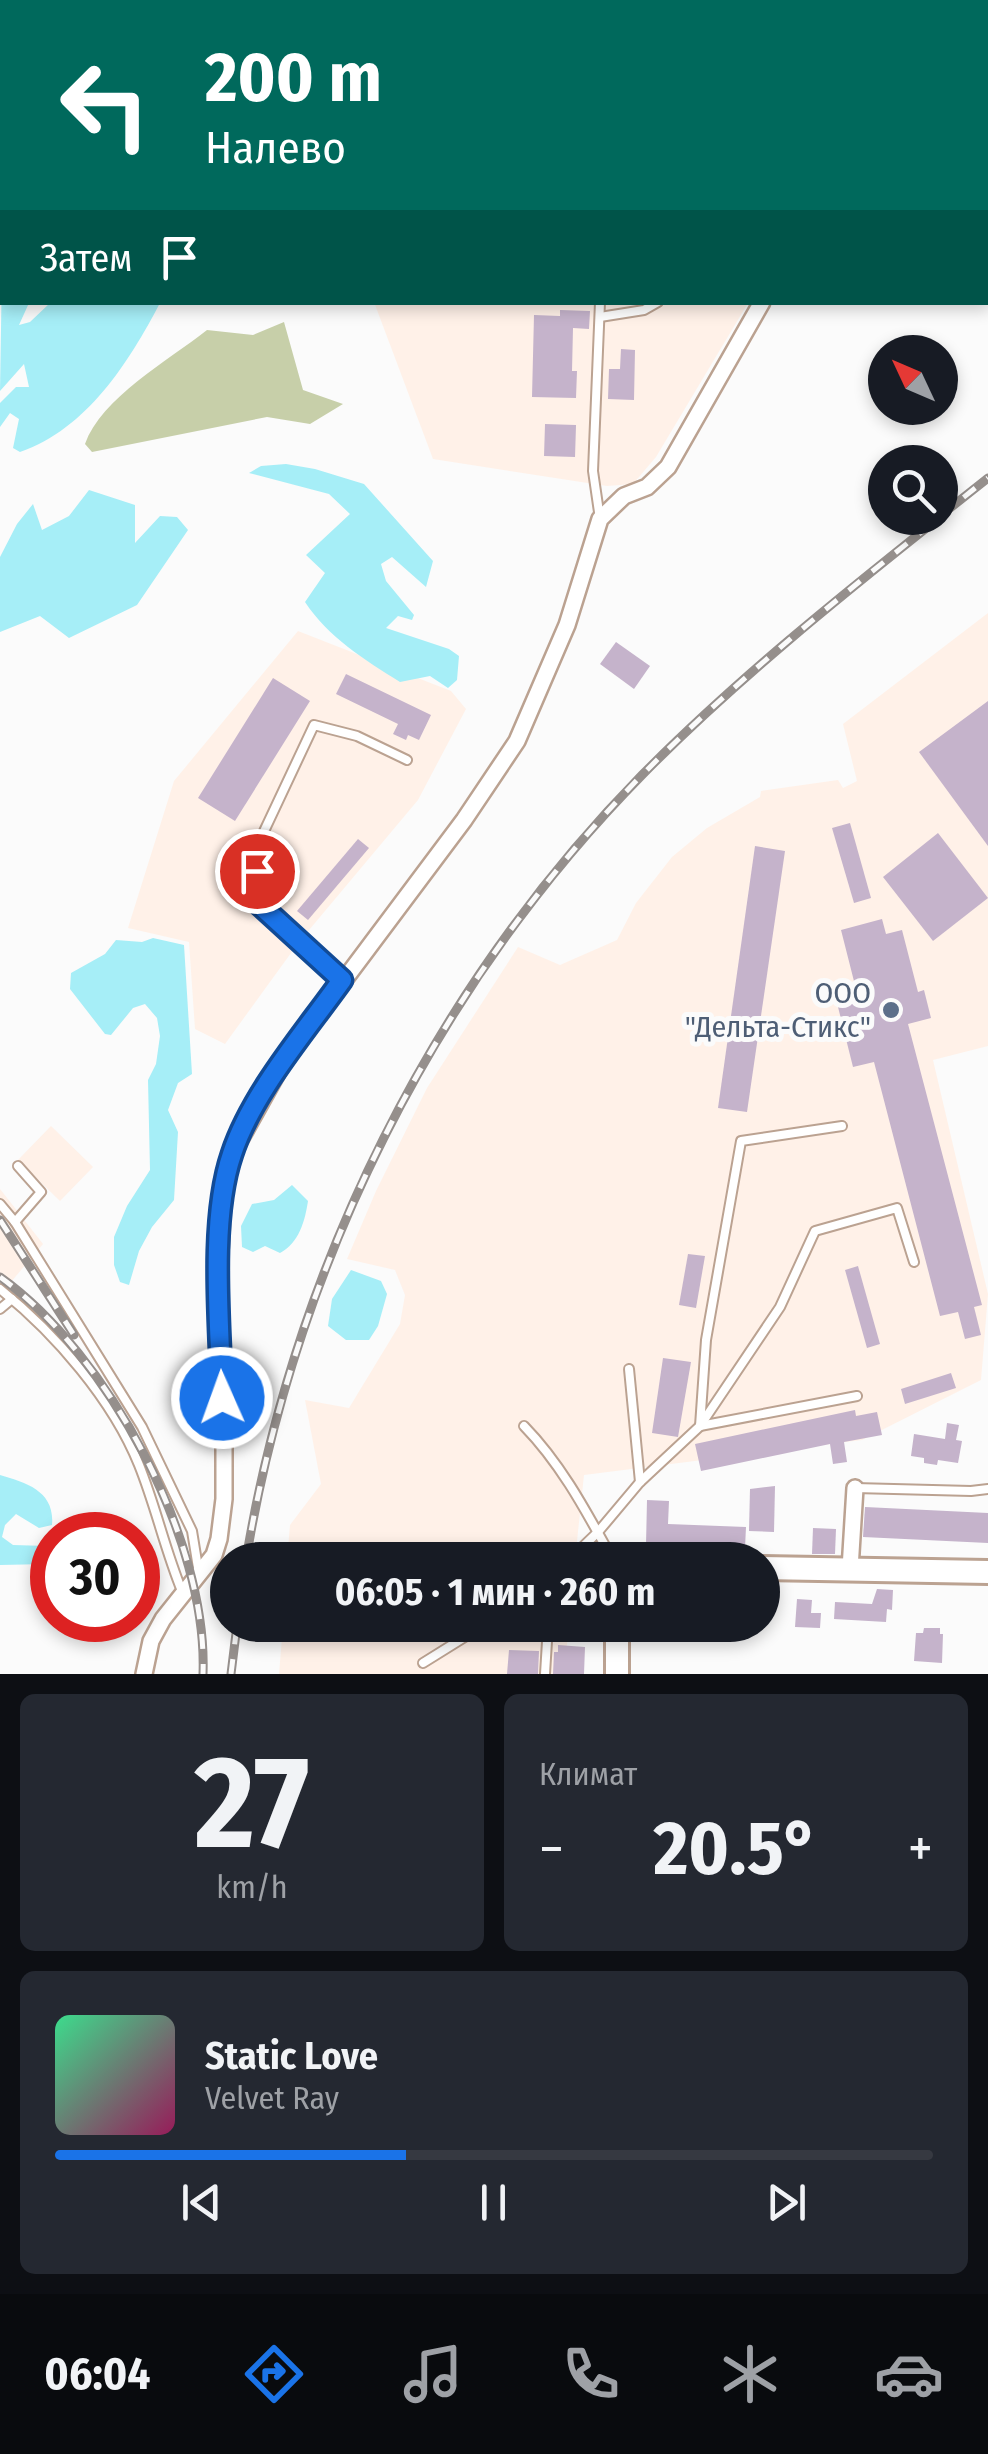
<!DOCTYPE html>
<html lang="ru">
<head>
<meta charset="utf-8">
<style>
	body { margin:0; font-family:"Fira Sans Condensed",sans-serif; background:#242831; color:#f1f3f6; height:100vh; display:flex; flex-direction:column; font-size:38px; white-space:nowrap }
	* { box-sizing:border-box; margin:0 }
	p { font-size:32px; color:#9ea1a6 }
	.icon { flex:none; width:55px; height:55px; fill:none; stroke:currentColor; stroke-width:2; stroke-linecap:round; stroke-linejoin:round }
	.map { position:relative; height:1674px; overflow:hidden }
	.details { display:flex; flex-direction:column; gap:20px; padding:20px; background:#0d0f14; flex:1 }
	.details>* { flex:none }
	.banner { position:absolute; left:0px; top:0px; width:990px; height:305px; box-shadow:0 5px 15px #0003; background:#00695c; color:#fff; overflow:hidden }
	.needle { width:65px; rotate:314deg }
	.buttons { position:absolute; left:868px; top:335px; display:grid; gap:20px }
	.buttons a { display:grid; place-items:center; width:90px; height:90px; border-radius:50%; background:#171b24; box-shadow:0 5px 15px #0003; font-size:50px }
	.speed { position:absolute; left:30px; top:1512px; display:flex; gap:20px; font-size:50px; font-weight:700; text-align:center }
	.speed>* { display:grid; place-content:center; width:130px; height:130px; border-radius:50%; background:#171b24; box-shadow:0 5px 15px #0003; line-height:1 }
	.speed .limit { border:15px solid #d22; background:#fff; color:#111 }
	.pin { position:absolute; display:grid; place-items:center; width:85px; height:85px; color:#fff; margin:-42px; border:5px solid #fff; border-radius:50%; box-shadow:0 2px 10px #0007 }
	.me { position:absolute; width:110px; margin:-55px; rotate:358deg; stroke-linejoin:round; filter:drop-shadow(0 0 8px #0008) }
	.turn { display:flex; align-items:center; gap:35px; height:210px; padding:0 40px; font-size:45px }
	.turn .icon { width:130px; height:130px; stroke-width:2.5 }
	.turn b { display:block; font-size:70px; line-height:85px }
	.then { display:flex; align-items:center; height:95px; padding:0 40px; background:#0003; gap:20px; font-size:38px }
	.big { font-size:75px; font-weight:700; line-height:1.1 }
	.details .widget { flex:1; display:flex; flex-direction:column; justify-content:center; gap:15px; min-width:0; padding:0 35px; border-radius:15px; background:#242831 }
	.details .dial { align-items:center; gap:0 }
	.dial b { font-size:130px; line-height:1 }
	.song { display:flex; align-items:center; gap:30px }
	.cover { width:120px; height:120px; border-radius:15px; background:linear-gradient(135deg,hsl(150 70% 55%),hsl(330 70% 35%)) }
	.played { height:10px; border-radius:5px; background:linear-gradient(90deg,#1a73e8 40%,#363941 40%) }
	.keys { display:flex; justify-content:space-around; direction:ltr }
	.heat { display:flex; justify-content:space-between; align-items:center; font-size:55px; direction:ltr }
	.details .tiles { flex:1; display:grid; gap:20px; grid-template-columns:1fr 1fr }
	.widget:last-child { grid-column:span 2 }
	.trip { position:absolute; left:210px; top:1542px; width:570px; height:100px; border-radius:50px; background:#171b24; box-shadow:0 5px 15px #0003; font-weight:700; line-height:100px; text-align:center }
	.tabs { display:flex; height:160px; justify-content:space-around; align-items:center; background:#090b0e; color:#9ea1a6 }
	.tabs .icon { width:70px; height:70px }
	.tabs .active { color:#1a73e8 }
	.tabs b { font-size:45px; color:#f1f3f6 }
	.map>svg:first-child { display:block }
	.built { fill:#fff1e8 }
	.green { fill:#c7cfa9 }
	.water { fill:#a6eef7 }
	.building { fill:#c5b3cb }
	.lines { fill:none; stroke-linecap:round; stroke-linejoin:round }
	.lane-casing { stroke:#bba291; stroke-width:12 }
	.street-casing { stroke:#bba291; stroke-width:20 }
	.secondary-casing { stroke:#bba291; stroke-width:28 }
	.lane { stroke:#fff; stroke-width:8 }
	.street { stroke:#fff; stroke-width:15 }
	.secondary { stroke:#fff; stroke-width:22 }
	.rail-casing { stroke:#958f8c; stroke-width:9 }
	.rail { stroke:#fbfbfb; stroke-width:5; stroke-dasharray:15; stroke-linecap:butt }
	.route-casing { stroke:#114b97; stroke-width:25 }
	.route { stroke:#1a73e8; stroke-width:18 }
	.service-dot { fill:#5c6f8a; stroke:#fbfbfb; stroke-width:4 }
	.labels { text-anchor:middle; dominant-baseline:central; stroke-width:10; stroke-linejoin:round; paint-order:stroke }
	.service-label { font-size:30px; fill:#4e5e75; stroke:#fbfbfb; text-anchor:end }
</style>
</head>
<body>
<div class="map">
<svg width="988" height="1674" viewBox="0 0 988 1674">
	<rect width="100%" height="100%" fill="#fbfbfb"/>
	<g class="built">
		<path d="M374 302 748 303 656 457 633 484 607 486 433 459Z"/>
		<path d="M988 613V1046L933 1060 988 1294 981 1380 862 1440 584 1475 575 1560H287L290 1525 321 1484 305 1400 349 1408 400 1324 405 1295 395 1270 347 1259 376 1191 427 1088 518 947 560 965 617 940 636 903 672 857 707 828 760 797 761 791 838 780 843 788 857 781 843 724Z"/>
		<path d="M298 631 451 691 466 709 418 800 299 942 225 1044 195 1029 189 942 128 928 174 781Z"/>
		<path d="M51 1126 93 1167 60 1201 18 1160Z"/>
		<path d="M0 1189 43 1244 0 1295Z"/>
		<path d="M283 1625H569L564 1674H279Z"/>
	</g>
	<path class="green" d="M284 322 303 390 343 404 310 424 267 417 92 452 85 444C101 398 169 360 207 330L253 335Z"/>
	<g class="water">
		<path d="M2 267V302L29 303 19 325 30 322 50 303H160C129 362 87 429 20 452L13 448 19 419 10 413 0 427V403L16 387H29L24 364 0 391Z"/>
		<path d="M286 464 315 469 364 484 433 561 426 587 392 557 381 564 386 581 414 615 412 620 398 616 386 628 449 649 459 656 457 680 448 688 430 676 400 682C365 660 328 637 305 602L325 573 306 555 350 514 329 494 249 473 261 466Z"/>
		<path d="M89 490 135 505V543L160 516 177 517 188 530 137 605 69 638 40 616 0 632V557L17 524 33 504 42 530 69 516Z"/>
		<path d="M153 938 184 945 192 1074 178 1083 168 1110 178 1132 174 1200 152 1227 139 1251 129 1285 120 1282 114 1265V1237L127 1206 150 1170 148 1080 156 1064 160 1036 157 1018 145 1004 133 1008 111 1035 105 1034 70 989 71 973 105 954 116 940 142 942Z"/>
		<path d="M292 1185 308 1201C305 1221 299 1243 280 1253L265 1246 253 1252 242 1247 241 1226 252 1204 274 1200Z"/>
		<path d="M351 1270 381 1281 387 1294 378 1326 369 1340H346L328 1326 332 1299Z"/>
		<path d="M0 1475C28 1483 55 1492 52 1525L39 1528 16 1514 5 1525 2 1537 13 1545 47 1546 52 1553 48 1564 0 1565Z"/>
	</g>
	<g class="building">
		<path d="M560 310 590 311 589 329 573 328 572 371H577L576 398 532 397 534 315 560 316Z"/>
		<path d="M621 349 635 350 634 400 608 399 609 369H620Z"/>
		<path d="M545 424 576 425 575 457 544 456Z"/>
		<path d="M616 642 650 666 634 689 600 664Z"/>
		<path d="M346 674 431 715 419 740 408 735 406 740 393 734 398 724 336 694Z"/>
		<path d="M273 678 310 701 235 821 198 798Z"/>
		<path d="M988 701V846L919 752Z"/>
		<path d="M850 823 871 898 854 903 832 828Z"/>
		<path d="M938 833 988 898 933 941 883 877Z"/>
		<path d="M358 839 369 848 308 920 297 911Z"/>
		<path d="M755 846 785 851 747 1112 718 1108Z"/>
		<path d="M882 919 886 934 902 930 918 992 924 990 931 1018 908 1024 982 1305 974 1307 981 1335 965 1339 958 1312 940 1316 874 1062 853 1067 836 999 857 993 841 930Z"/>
		<path d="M688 1254 705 1256 696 1308 679 1305Z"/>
		<path d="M858 1266 880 1344 867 1348 845 1270Z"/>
		<path d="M663 1358 691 1362 678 1437 652 1433Z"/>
		<path d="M951 1373 956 1388 905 1404 901 1389Z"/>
		<path d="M855 1410 856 1416 877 1412 882 1435 844 1442 847 1462 833 1464 830 1444 701 1471 695 1444Z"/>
		<path d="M947 1423 959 1425 956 1440 962 1441 958 1463 938 1460 937 1465 924 1463V1458L911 1456 914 1434 945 1439Z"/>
		<path d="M775 1486 774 1532 749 1531 750 1489Z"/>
		<path d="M647 1500 669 1501 668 1524 746 1527 745 1548 646 1545Z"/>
		<path d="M865 1507 988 1513V1543L863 1537Z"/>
		<path d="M813 1528 836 1529 835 1554H812Z"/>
		<path d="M877 1589 893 1590 892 1610 887 1609 886 1622 834 1619 835 1602 872 1604Z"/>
		<path d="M797 1599 812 1600 811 1613H821L820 1628 795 1627Z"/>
		<path d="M924 1628H940V1634H943L942 1663 914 1661 916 1633H923Z"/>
		<path d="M558 1645 585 1647 584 1674H553L554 1652H558Z"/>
		<path d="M509 1650 539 1651 538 1674H507Z"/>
	</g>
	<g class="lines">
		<g class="lane-casing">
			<g id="lane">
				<path d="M603 2V0"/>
				<path d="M600 317 644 310 658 302"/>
				<path d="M600 519 593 471 600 302"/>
				<path d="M342 980 260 905 257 871 259 842 314 725 357 736 407 760"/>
				<path d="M0 1204 15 1222 142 1427 192 1531 199 1574"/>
				<path d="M15 1222 41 1192 18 1166"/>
				<path d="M0 1289C55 1333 113 1400 139 1465 156 1507 165 1550 182 1591"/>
				<path d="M0 1309 12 1299"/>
				<path d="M629 1369 640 1482"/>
				<path d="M524 1426C562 1465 587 1513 613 1560"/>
				<path d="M700 1426 706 1340 741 1141 842 1126"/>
				<path d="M700 1426 857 1396"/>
				<path d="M855 1488 971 1491 988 1489"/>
				<path d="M569 1560 598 1532 640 1482 700 1426 780 1307 815 1231 897 1208 914 1262"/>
				<path d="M423 1663 484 1625"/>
				<path d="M545 1674 548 1625"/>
			</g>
		</g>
		<g class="street-casing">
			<g id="street">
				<path d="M907 2 908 0"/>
				<path d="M850 1569 855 1488"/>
				<path d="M144 1674 151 1641 163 1619 214 1555 219 1539 224 1499V1435L218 1286 223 1195 232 1154 285 1059 464 820 517 741 567 625 600 519 624 496 647 487 668 467 762 302"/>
			</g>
		</g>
		<g class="secondary-casing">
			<g id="secondary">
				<path d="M762 1568 988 1572"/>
				<path d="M617 1625V1674"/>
			</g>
		</g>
		<use href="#lane" class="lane"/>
		<use href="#street" class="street"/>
		<use href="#secondary" class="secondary"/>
		<g class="rail-casing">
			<g id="rail">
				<path d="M940 516 988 478"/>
				<path d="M0 1220 74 1335"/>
				<path d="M0 1277C108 1354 208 1540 203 1674"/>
				<path d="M246 1560C294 1268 434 987 642 775 734 682 837 599 939 518"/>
				<path d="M231 1674 237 1625"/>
			</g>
		</g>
		<use href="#rail" class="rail"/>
	</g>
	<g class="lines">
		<g class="route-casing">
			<path id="route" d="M222 1398C220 1327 209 1221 232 1154 252 1093 305 1032 342 980L260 905 257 871"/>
		</g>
		<use href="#route" class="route"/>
	</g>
	<circle class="service-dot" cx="891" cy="1010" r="10"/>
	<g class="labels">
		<g class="service-label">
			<text x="871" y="993">ООО<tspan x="871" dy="34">"Дельта-Стикс"</tspan></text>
		</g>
	</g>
</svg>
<div class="buttons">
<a><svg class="needle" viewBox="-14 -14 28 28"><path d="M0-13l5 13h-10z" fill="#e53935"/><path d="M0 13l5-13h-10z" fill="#9ea1a6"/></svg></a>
<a><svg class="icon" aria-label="search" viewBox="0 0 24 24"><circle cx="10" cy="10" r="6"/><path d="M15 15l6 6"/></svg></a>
</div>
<div class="speed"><div class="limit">30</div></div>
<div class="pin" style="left:257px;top:871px;background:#d93025"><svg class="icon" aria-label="arrive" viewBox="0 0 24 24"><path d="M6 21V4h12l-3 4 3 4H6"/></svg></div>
<svg class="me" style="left:222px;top:1398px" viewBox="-20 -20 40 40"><circle r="17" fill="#1a73e8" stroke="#fff" stroke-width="3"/><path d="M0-11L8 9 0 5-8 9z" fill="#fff"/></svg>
<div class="trip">06:05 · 1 мин · 260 m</div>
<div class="banner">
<div class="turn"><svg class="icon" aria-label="left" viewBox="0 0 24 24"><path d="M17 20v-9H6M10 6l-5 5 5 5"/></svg><div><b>200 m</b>Налево</div></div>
<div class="then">Затем<svg class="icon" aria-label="arrive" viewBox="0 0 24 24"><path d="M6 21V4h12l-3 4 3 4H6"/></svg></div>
</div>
</div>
<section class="details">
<div class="tiles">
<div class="widget dial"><b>27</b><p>km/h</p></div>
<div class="widget"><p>Климат</p>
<div class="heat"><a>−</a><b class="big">20.5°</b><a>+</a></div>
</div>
<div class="widget">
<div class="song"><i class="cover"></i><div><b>Static Love</b><p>Velvet Ray</p></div></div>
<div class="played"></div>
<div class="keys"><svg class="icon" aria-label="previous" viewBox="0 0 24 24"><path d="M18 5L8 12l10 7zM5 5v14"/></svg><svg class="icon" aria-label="pause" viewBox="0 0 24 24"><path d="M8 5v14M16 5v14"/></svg><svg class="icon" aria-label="next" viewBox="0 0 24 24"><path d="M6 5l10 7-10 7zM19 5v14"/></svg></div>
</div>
</div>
</section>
<nav class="tabs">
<b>06:04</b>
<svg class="icon active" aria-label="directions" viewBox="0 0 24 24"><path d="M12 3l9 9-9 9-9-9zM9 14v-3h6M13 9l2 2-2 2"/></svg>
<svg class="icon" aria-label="music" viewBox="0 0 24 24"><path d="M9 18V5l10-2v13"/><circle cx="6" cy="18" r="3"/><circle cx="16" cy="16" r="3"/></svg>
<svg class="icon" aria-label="phone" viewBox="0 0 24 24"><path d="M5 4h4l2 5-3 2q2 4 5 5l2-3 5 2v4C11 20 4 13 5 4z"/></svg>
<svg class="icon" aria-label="climate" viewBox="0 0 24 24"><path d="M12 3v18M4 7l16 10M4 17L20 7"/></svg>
<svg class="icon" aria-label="car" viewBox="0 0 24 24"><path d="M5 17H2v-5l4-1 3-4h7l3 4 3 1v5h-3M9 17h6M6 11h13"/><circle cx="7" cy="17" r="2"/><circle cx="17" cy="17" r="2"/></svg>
</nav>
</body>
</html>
